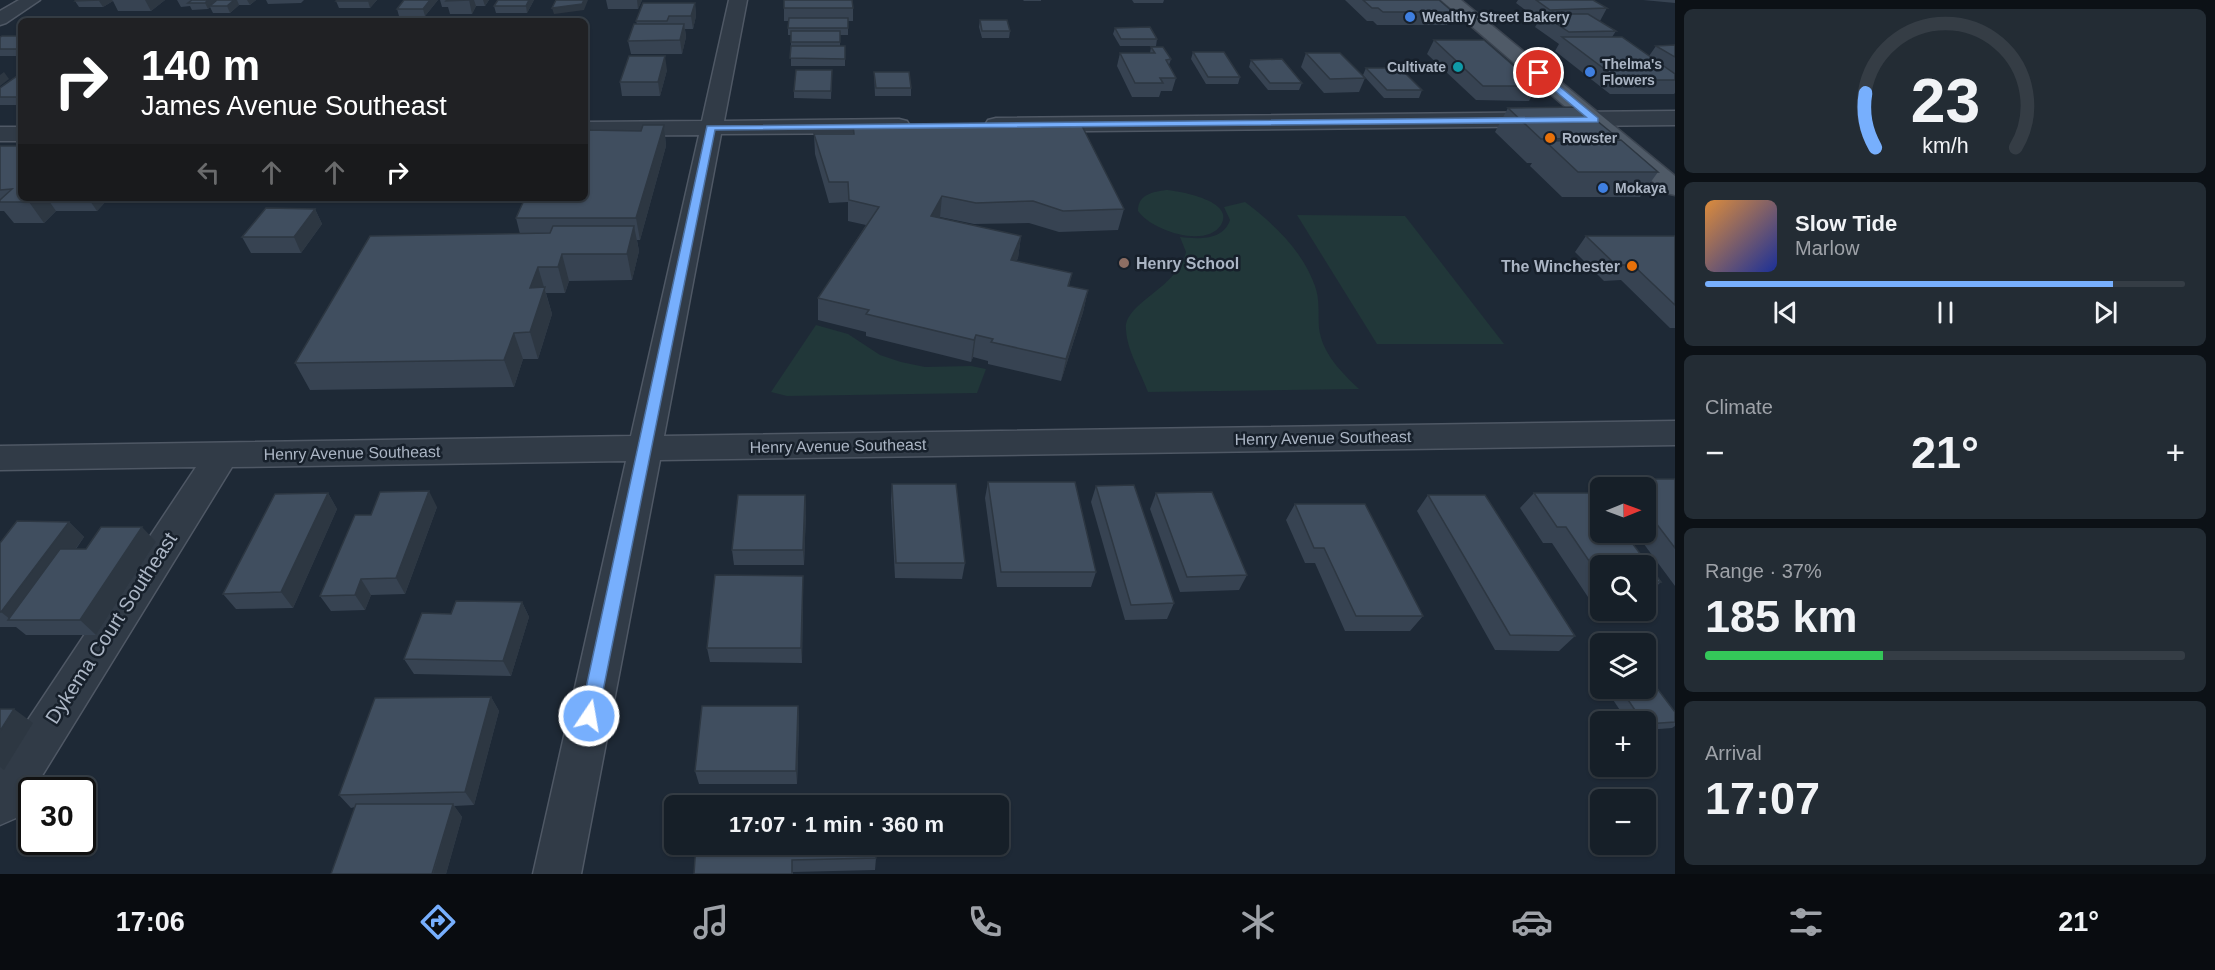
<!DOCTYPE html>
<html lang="en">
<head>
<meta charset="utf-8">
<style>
	body { margin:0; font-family:Arial,sans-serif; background:#232c34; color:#f1f3f6; height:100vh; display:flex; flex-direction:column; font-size:22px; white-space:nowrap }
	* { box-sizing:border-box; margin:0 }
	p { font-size:20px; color:#9ea2a8 }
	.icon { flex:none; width:33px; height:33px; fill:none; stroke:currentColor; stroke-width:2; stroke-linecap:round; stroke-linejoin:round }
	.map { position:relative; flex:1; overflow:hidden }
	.details { display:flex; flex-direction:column; gap:9px; padding:9px; background:#0c1116; width:540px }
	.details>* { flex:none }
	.guide { position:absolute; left:18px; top:18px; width:570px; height:183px; border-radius:9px; box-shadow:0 2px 4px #0004,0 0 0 2px #353d45; background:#202124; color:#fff; overflow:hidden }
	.needle { width:39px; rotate:89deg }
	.tools { position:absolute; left:1590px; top:477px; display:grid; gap:12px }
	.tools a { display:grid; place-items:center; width:66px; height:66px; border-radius:9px; background:#161f28; box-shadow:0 2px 4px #0004,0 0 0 2px #353d45; font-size:30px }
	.speed { position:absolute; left:18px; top:777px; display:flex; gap:12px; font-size:30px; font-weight:700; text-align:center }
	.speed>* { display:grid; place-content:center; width:78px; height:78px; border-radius:50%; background:#161f28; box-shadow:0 2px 4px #0004,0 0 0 2px #353d45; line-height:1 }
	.speed .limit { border:3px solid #111; border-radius:9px; background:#fff; color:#111 }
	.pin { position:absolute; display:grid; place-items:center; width:51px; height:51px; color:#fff; margin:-26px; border:3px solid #fff; border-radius:50%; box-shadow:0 2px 6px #0007 }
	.me { position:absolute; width:66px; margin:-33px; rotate:12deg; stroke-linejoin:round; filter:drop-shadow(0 0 4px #0008) }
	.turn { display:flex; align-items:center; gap:21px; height:126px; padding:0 24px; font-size:27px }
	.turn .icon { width:78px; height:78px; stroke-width:2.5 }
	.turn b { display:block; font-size:42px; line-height:51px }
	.lanes { display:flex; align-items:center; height:57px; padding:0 24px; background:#0003; justify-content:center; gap:30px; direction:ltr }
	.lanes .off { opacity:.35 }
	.big { font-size:45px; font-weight:600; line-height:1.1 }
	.details .widget { flex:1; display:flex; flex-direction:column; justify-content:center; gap:9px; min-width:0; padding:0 21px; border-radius:9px; background:#232c34 }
	.details .dial { align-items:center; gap:0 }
	.dial svg { height:156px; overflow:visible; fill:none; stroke:#353d45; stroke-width:7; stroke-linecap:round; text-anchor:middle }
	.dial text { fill:#f1f3f6; stroke:none }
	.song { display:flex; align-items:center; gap:18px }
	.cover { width:72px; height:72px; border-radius:9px; background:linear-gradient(135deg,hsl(30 70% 55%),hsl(230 70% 35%)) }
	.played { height:6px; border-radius:3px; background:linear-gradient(90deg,#77affd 85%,#353d45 85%) }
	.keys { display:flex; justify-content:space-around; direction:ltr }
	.heat { display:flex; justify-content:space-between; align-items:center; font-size:33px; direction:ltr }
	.charge { height:9px; border-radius:4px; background:linear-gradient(90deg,#34c759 37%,#353d45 0) }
	.trip { position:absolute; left:664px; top:795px; width:345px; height:60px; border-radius:9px; background:#161f28; box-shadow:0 2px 4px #0004,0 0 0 2px #353d45; font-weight:600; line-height:60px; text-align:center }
	.tab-bar { display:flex; height:96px; justify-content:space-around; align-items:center; background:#090c10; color:#9ea2a8 }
	.tab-bar .icon { width:42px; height:42px }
	.tab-bar .current { color:#77affd }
	.tab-bar b { font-size:27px; color:#f1f3f6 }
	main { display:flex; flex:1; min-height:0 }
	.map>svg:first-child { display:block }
	.green { fill:#213739 }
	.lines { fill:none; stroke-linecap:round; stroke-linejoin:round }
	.minor-casing { stroke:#4f5865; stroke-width:3 }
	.major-casing { stroke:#3b4450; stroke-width:3 }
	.minor { fill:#313b47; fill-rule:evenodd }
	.major { fill:#4f5a67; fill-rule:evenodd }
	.wall { fill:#374352 }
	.shaded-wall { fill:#2d3742 }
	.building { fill:#404e5f; stroke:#2d3742; stroke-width:1.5 }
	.route { fill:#77affd; stroke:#4d72a4; stroke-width:1.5 }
	.shop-dot { fill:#3f7fe0; stroke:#17202b; stroke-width:2 }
	.culture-dot { fill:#0f9aa8; stroke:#17202b; stroke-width:2 }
	.food-dot { fill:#e8710a; stroke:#17202b; stroke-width:2 }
	.education-dot { fill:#8d6e63; stroke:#17202b; stroke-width:2 }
	.labels { text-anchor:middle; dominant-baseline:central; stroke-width:5; stroke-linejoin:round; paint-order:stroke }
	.far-poi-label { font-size:14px; font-weight:bold; fill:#abb5c4; stroke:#17202b; text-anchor:start }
	.poi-label { font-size:16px; font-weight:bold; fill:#abb5c4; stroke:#17202b; text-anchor:start }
	.street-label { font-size:16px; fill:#abb5c4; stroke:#17202b }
	.near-street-label { font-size:20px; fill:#abb5c4; stroke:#17202b }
</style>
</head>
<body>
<main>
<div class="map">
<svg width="1675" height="874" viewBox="0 0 1675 874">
	<rect width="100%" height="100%" fill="#1e2936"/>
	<g class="green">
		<path d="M1166 190C1180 191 1236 201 1221 225 1205 249 1151 230 1138 211 1138 194 1153 192 1166 190Z"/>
		<path d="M1245 202C1274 224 1302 250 1315 286 1320 300 1318 313 1319 328 1322 353 1341 372 1359 389L1148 392C1141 373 1127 350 1126 330 1123 303 1177 289 1186 252L1180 237C1198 239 1223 241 1230 220L1224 207Z"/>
		<path d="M1297 215 1405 216 1504 344H1377Z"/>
		<path d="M816 325 848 334 880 355 901 362 925 367 971 366 986 369 977 393 787 396 771 392Z"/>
	</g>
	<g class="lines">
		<g class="minor-casing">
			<g id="minor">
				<path d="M19 0H40L6 23 0 25V11Z"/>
				<path d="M729 0H747L724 121 899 119 907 121 910 126 907 131 899 133 721 134 664 436 1675 421V445L660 460 581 874H533L626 461 232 467 16 818 0 825V762L196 467 0 470V446L631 436 699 135 585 136V122L702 121Z"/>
				<path d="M1675 111V125L996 132 988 130 985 125 988 120 996 118Z"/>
				<rect x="0" y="127" width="21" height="14"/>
			</g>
		</g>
		<g class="major-casing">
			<path id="major" d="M1441 0H1461L1675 176V195L1666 193Z"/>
		</g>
		<use href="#minor" class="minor"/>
		<use href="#major" class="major"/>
	</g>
	<g class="wall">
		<path d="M76 0H165L151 11H118L113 1 103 7H79L75 1Z"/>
		<path d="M177 0H256L250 5H239L230 13H213L210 7 208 9 192 10 190 6 181 7Z"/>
		<path d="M266 0H304L301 3 268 4Z"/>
		<path d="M377 0 370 8H339L336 1Z"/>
		<path d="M438 0 425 16H399L397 9Z"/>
		<path d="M440 0H489L485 6H476L472 14H450L448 7H442Z"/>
		<path d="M498 0H534L527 13H496L494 6Z"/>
		<path d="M606 0H642L638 9H608Z"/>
		<path d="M1023 0H1041V1H1024Z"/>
		<path d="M1132 0H1164L1163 3H1134Z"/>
		<path d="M1345 0H1439L1453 12 1447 25H1377L1373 21H1367Z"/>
		<path d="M1518 0H1593L1607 8 1600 21H1599L1616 31 1612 37 1649 56 1656 46 1675 45V93L1674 94H1610L1555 51 1559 44 1535 27 1539 20 1516 3Z"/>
		<path d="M1643 0H1675V3Z"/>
		<path d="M695 3 696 16 693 29H685L686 37 682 54H631L628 41 637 24 636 21Z"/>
		<path d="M784 8H853V21H848V35H840V46H845V66H791V35H788V21H784Z"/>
		<path d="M980 20 1010 31 1009 38H982L979 27Z"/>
		<path d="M1115 28 1157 39 1156 46H1120L1113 34Z"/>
		<path d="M21 36V56H0V37Z"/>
		<path d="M1434 40 1537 86 1529 101 1476 100 1427 54Z"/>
		<path d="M1151 47 1171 59 1169 65 1176 78 1172 91H1161L1159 97H1132L1117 66 1120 53H1150Z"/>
		<path d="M1193 52 1240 77 1238 84H1206L1191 59Z"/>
		<path d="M1306 53 1365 78 1359 92 1324 93 1301 67Z"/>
		<path d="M1251 60 1302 83 1299 90H1268L1249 67Z"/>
		<path d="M1366 68 1422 90 1419 98H1384L1363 75Z"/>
		<path d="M667 70 660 96H622L620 82Z"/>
		<path d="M832 70 831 99 794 98V91Z"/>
		<path d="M874 72 911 88V96H875Z"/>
		<path d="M21 74V105H0V88Z"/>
		<path d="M1508 108 1618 138 1617 140 1658 172 1640 197H1562L1530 166 1532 163H1527L1495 132Z"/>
		<path d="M664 125 666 146 640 240H637L639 251 632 280 569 281 565 293H546L552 314 538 359H523L514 387 310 390 295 363 520 234 516 218 585 198 641 131Z"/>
		<path d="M853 125 1042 127 1124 209 1118 230 1059 232 1029 223 974 224 940 217V218L1021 236 1018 258 1016 261 1072 273 1069 286 1088 290 1083 312 1061 381 988 364V361L973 357 971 362 866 336V332L818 320V298L866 225 848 221V202L829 203 815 154 814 134H853Z"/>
		<path d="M0 146 21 198H109L97 211H56L44 223H14L4 211H0Z"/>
		<path d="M315 209 322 224 301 253H251L242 237Z"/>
		<path d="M1586 236H1675V328H1670L1621 280 1604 281 1575 252Z"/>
		<path d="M1621 479H1675V586L1635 532H1646V488H1613Z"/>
		<path d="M988 482 1096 572 1091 587H997L985 498Z"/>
		<path d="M892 484 965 563 962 579 895 578 891 500Z"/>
		<path d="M1096 486 1174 603 1167 619 1125 620 1091 502Z"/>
		<path d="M328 493 337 509 293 608 236 609 223 594Z"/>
		<path d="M1156 493 1247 575 1239 590 1180 592 1150 509Z"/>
		<path d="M1534 493H1594L1600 501V532H1624L1661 582 1646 596V566H1600V597H1588L1552 543H1543L1520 508Z"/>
		<path d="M805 495 806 511 804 565H734L732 550Z"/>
		<path d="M1428 495 1575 636 1559 651 1495 650 1417 511Z"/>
		<path d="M1295 504 1423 616 1410 631H1345L1315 563H1305L1286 520Z"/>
		<path d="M437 507 405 594 371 595 365 610 331 611 320 596 371 515Z"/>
		<path d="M69 522 84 537 76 549H86L156 542 96 635H26L16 627H0V543Z"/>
		<path d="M803 576V591L802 663 710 662 707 648Z"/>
		<path d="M522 602 529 617 511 676 414 674 404 659 451 614Z"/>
		<path d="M1605 688H1646L1675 712V726L1672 728 1646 730V722H1628Z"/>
		<path d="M491 697 499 711 474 805 454 806 462 817 446 874H331L355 807 351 808 339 795Z"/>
		<path d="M798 706 799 720 797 784H699L695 771Z"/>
		<path d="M696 844 876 858 875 870 793 872V874H694Z"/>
	</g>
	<g class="shaded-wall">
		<path d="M100 0H112L113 1 103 7 99 1Z"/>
		<path d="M145 0H165L151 11Z"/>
		<path d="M208 0H219L210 6V7L208 9 205 3Z"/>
		<path d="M234 0H237L239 5 230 13 227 6Z"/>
		<path d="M247 0H256L250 5Z"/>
		<path d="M368 0H377L370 8 368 1Z"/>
		<path d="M430 0H438L425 16 423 9Z"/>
		<path d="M469 0H474L476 6 472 14Z"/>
		<path d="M483 0H489L485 6Z"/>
		<path d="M529 0H534L527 13 526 6Z"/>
		<path d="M584 0H588L584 10 554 14 552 8Z"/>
		<path d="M637 0H642L638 9Z"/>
		<path d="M695 3 696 16 693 29 691 16Z"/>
		<path d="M684 24 686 37 682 54 680 40Z"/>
		<path d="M665 56 667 70 660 96 658 82Z"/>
		<path d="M4 72 9 79 0 86V75Z"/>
		<path d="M664 125 666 146 640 240 636 218Z"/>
		<path d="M942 196 940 217 930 237 931 216Z"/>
		<path d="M33 198H47L56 211 44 223 29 202Z"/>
		<path d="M88 198H109L97 211Z"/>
		<path d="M315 209 322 224 301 253 294 237Z"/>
		<path d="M634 226 639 251 632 280 627 254Z"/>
		<path d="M1021 236 1018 258 1008 282 1011 260Z"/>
		<path d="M562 254 569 281 565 293 558 267Z"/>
		<path d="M538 267 552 314 538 359 530 332V288Z"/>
		<path d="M1088 290 1083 312 1061 381 1066 359Z"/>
		<path d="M514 333 523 359 514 387 504 360Z"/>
		<path d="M976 335 973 357 971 362 974 340Z"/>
		<path d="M429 491 437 507 405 594 396 578Z"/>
		<path d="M328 493 337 509 293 608 281 592Z"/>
		<path d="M805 495 806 511 804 565 803 550Z"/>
		<path d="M69 522 84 537 24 620H11L1 612Z"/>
		<path d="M142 527 156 542 96 635 80 620Z"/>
		<path d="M803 576V591L802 663 801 648Z"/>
		<path d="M361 579 371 595 365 610 355 595Z"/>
		<path d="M522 602 529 617 511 676 503 661Z"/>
		<path d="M491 697 499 711 474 805 465 792Z"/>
		<path d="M798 706 799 720 797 784 796 771Z"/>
		<path d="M14 709 33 723 4 770 0 767V731Z"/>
		<path d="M453 804 462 817 446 874H433Z"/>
	</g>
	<g class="building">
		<path d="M76 0H100L75 1Z"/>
		<path d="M192 0H208L205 3H188Z"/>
		<path d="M217 0H234L227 6H210Z"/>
		<path d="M337 0H368V1H336Z"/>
		<path d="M404 0H430L423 9H397Z"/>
		<path d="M447 0H469L446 1Z"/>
		<path d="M498 0H529L526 6H494Z"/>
		<path d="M556 0H584L582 4 552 8Z"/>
		<path d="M784 0H852L853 8H784Z"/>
		<path d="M1363 0H1439L1453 12H1383L1378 8H1372Z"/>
		<path d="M1536 0H1593L1607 8 1550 10Z"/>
		<path d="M643 3H695L691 16H669L667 21H636Z"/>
		<path d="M1542 14H1588L1616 31 1569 32Z"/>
		<path d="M789 18H848V28H788Z"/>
		<path d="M980 20H1007L1010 31H982Z"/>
		<path d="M634 24H684L680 40 628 41Z"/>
		<path d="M1150 27 1157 39H1121L1115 28Z"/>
		<rect x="791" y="31" width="49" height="11"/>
		<path d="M2 36H21V49H0V37Z"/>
		<path d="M1562 37H1622L1675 74V80H1619Z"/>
		<path d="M1434 40H1484L1537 86H1483Z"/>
		<path d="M1675 45V57L1656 46Z"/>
		<path d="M791 46H845V59L790 58Z"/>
		<path d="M1151 47H1163L1171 59 1166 60 1176 78H1160L1163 83H1135L1120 53H1155Z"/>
		<path d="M1193 52H1224L1240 77H1208Z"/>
		<path d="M1306 53H1340L1365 78 1330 79Z"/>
		<path d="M629 56H665L658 82H620Z"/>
		<path d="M1282 59 1302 83H1270L1251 60Z"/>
		<path d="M1366 68H1400L1422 90H1387Z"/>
		<path d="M796 70H832L831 91H794Z"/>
		<path d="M874 72H909L911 88H876Z"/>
		<path d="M20 74H21V97H0V88Z"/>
		<path d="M1580 107 1618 138 1541 139 1508 108Z"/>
		<path d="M1040 124 1042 127 1082 126 1124 209 1063 211 1033 201 976 203 942 196 931 216 1021 236 1011 260 1072 273 1068 286 1088 290 1066 359 991 342 993 339 976 335 974 340 866 314 869 310 818 298 879 207 849 200 848 182H829L814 134H854L853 125Z"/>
		<path d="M643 125H664L636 218H516L525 198H585V134L586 130 641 131Z"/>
		<path d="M1621 140 1658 172H1578L1545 141Z"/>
		<path d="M0 146H21V198H33L29 202H0V200L12 189 0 190Z"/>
		<path d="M266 208 315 209 294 237H242Z"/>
		<path d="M553 226H634L627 254H562L558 267H538L530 288 545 287 530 332 514 333 504 360 295 363 370 236 550 233Z"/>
		<path d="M1586 236H1675V305L1633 265H1616Z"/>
		<path d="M1621 479H1675V548L1646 510V488H1627Z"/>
		<path d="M988 482H1075L1096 572H1001Z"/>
		<path d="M892 484H956L965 563H896Z"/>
		<path d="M1134 485 1174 603 1131 605 1096 486Z"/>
		<path d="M429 491 396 578 361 579 355 595 320 596 355 515H371L380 492Z"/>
		<path d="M1212 492 1247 575 1187 577 1156 493Z"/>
		<path d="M328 493 281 592 223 594 275 494Z"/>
		<path d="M1534 493H1594L1600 501V532H1624L1661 582H1646V566H1600V577L1566 527H1557Z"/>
		<path d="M738 495H805L803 550H732Z"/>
		<path d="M1428 495H1485L1575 636 1510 635Z"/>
		<path d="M1295 504H1365L1423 616H1356L1324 548H1314Z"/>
		<path d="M17 521 69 522 1 612H0V543Z"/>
		<path d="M101 527H142L80 620H8L60 549H86Z"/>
		<path d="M715 575 803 576 801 648H707Z"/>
		<path d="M456 601 522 602 503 661 404 659 422 613 451 614Z"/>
		<path d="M1646 675H1647L1675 712V722L1646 724V722H1643L1620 688H1646Z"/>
		<path d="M491 697 465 792 339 795 375 698Z"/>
		<path d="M702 706H798L796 771H695Z"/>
		<path d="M0 709H14L0 731Z"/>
		<path d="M356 804H453L432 874H331Z"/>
		<path d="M696 844H876V858L792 860V874H694Z"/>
	</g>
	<path class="route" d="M1536 72H1542L1598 118V122L715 130 598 716 595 722 589 724 583 722 580 716 707 126 1586 117 1536 75Z"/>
	<g class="shop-dot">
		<circle cx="1410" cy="17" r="6"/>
		<circle cx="1590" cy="72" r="6"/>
		<circle cx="1603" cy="188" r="6"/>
	</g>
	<circle class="culture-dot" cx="1458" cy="67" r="6"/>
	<g class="food-dot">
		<circle cx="1550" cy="138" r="6"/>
		<circle cx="1632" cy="266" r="6"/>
	</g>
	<circle class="education-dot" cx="1124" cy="263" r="6"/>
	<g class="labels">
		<g class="far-poi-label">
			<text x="1422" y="17">Wealthy Street Bakery</text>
			<text x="1602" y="64">Thelma's<tspan x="1602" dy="16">Flowers</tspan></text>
			<text x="1446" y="67" text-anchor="end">Cultivate</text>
			<text x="1562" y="138">Rowster</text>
			<text x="1615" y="188">Mokaya</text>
		</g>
		<g class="poi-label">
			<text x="1136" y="263">Henry School</text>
			<text x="1620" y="266" text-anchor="end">The Winchester</text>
		</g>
		<g class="street-label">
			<text transform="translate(1323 438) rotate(-1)">Henry Avenue Southeast</text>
			<text transform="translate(838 446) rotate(-1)">Henry Avenue Southeast</text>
			<text transform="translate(352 453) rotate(-1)">Henry Avenue Southeast</text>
		</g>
		<g class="near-street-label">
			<text transform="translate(111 628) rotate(-57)">Dykema Court Southeast</text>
		</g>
	</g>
</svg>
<div class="tools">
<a><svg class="needle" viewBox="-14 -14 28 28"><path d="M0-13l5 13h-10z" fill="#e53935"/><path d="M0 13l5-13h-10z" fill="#9ea2a8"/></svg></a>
<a><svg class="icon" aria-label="search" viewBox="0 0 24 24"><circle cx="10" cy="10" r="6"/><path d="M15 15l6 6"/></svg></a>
<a><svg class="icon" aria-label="layers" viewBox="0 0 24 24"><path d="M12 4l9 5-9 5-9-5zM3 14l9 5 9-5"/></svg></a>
<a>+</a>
<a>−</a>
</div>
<div class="speed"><div class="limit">30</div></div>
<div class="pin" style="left:1539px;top:73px;background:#d93025"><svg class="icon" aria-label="arrive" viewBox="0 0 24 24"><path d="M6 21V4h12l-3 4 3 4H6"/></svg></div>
<svg class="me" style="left:589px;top:716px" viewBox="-20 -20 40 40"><circle r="17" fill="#77affd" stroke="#fff" stroke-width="3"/><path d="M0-11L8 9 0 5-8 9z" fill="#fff"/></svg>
<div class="trip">17:07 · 1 min · 360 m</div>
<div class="guide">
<div class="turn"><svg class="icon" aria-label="right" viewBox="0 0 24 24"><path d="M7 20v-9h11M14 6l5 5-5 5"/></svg><div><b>140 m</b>James Avenue Southeast</div></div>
<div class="lanes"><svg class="icon off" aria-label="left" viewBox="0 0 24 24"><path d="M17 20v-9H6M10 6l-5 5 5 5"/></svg><svg class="icon off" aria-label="ahead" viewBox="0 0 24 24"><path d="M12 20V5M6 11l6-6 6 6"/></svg><svg class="icon off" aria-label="ahead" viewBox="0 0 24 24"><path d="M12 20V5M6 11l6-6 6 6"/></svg><svg class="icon" aria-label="right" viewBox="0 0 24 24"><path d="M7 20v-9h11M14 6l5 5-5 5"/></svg></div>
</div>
</div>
<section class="details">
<div class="widget dial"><svg viewBox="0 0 100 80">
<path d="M14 69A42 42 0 1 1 86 69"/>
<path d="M14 69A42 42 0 0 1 9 41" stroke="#77affd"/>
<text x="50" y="56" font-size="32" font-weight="700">23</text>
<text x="50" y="72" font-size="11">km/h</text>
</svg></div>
<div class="widget">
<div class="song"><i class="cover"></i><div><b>Slow Tide</b><p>Marlow</p></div></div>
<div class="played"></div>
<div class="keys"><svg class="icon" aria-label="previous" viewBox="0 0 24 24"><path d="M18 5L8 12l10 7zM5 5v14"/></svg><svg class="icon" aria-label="pause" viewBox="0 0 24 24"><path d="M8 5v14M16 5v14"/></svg><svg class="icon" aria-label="next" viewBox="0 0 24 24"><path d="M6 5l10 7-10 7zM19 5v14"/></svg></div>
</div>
<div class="widget"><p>Climate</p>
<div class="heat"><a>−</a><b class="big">21°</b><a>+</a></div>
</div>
<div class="widget"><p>Range · 37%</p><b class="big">185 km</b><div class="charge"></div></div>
<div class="widget"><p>Arrival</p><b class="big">17:07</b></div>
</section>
</main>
<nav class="tab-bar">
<b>17:06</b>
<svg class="icon current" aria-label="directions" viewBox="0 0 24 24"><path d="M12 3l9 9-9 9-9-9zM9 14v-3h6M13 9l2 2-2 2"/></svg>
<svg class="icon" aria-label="music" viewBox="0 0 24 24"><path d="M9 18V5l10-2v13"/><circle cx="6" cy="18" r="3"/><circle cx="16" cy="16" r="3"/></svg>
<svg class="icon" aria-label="phone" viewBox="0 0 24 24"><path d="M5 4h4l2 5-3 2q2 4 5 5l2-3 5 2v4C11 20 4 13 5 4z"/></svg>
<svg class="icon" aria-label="climate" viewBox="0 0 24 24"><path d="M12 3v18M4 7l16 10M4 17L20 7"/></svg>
<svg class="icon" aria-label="car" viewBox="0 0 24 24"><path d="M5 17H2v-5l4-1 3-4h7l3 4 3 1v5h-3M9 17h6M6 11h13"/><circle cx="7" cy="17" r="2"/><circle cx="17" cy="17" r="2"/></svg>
<svg class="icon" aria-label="filters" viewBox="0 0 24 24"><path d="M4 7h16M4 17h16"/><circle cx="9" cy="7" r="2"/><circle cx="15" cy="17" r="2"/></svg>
<b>21°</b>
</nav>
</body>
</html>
